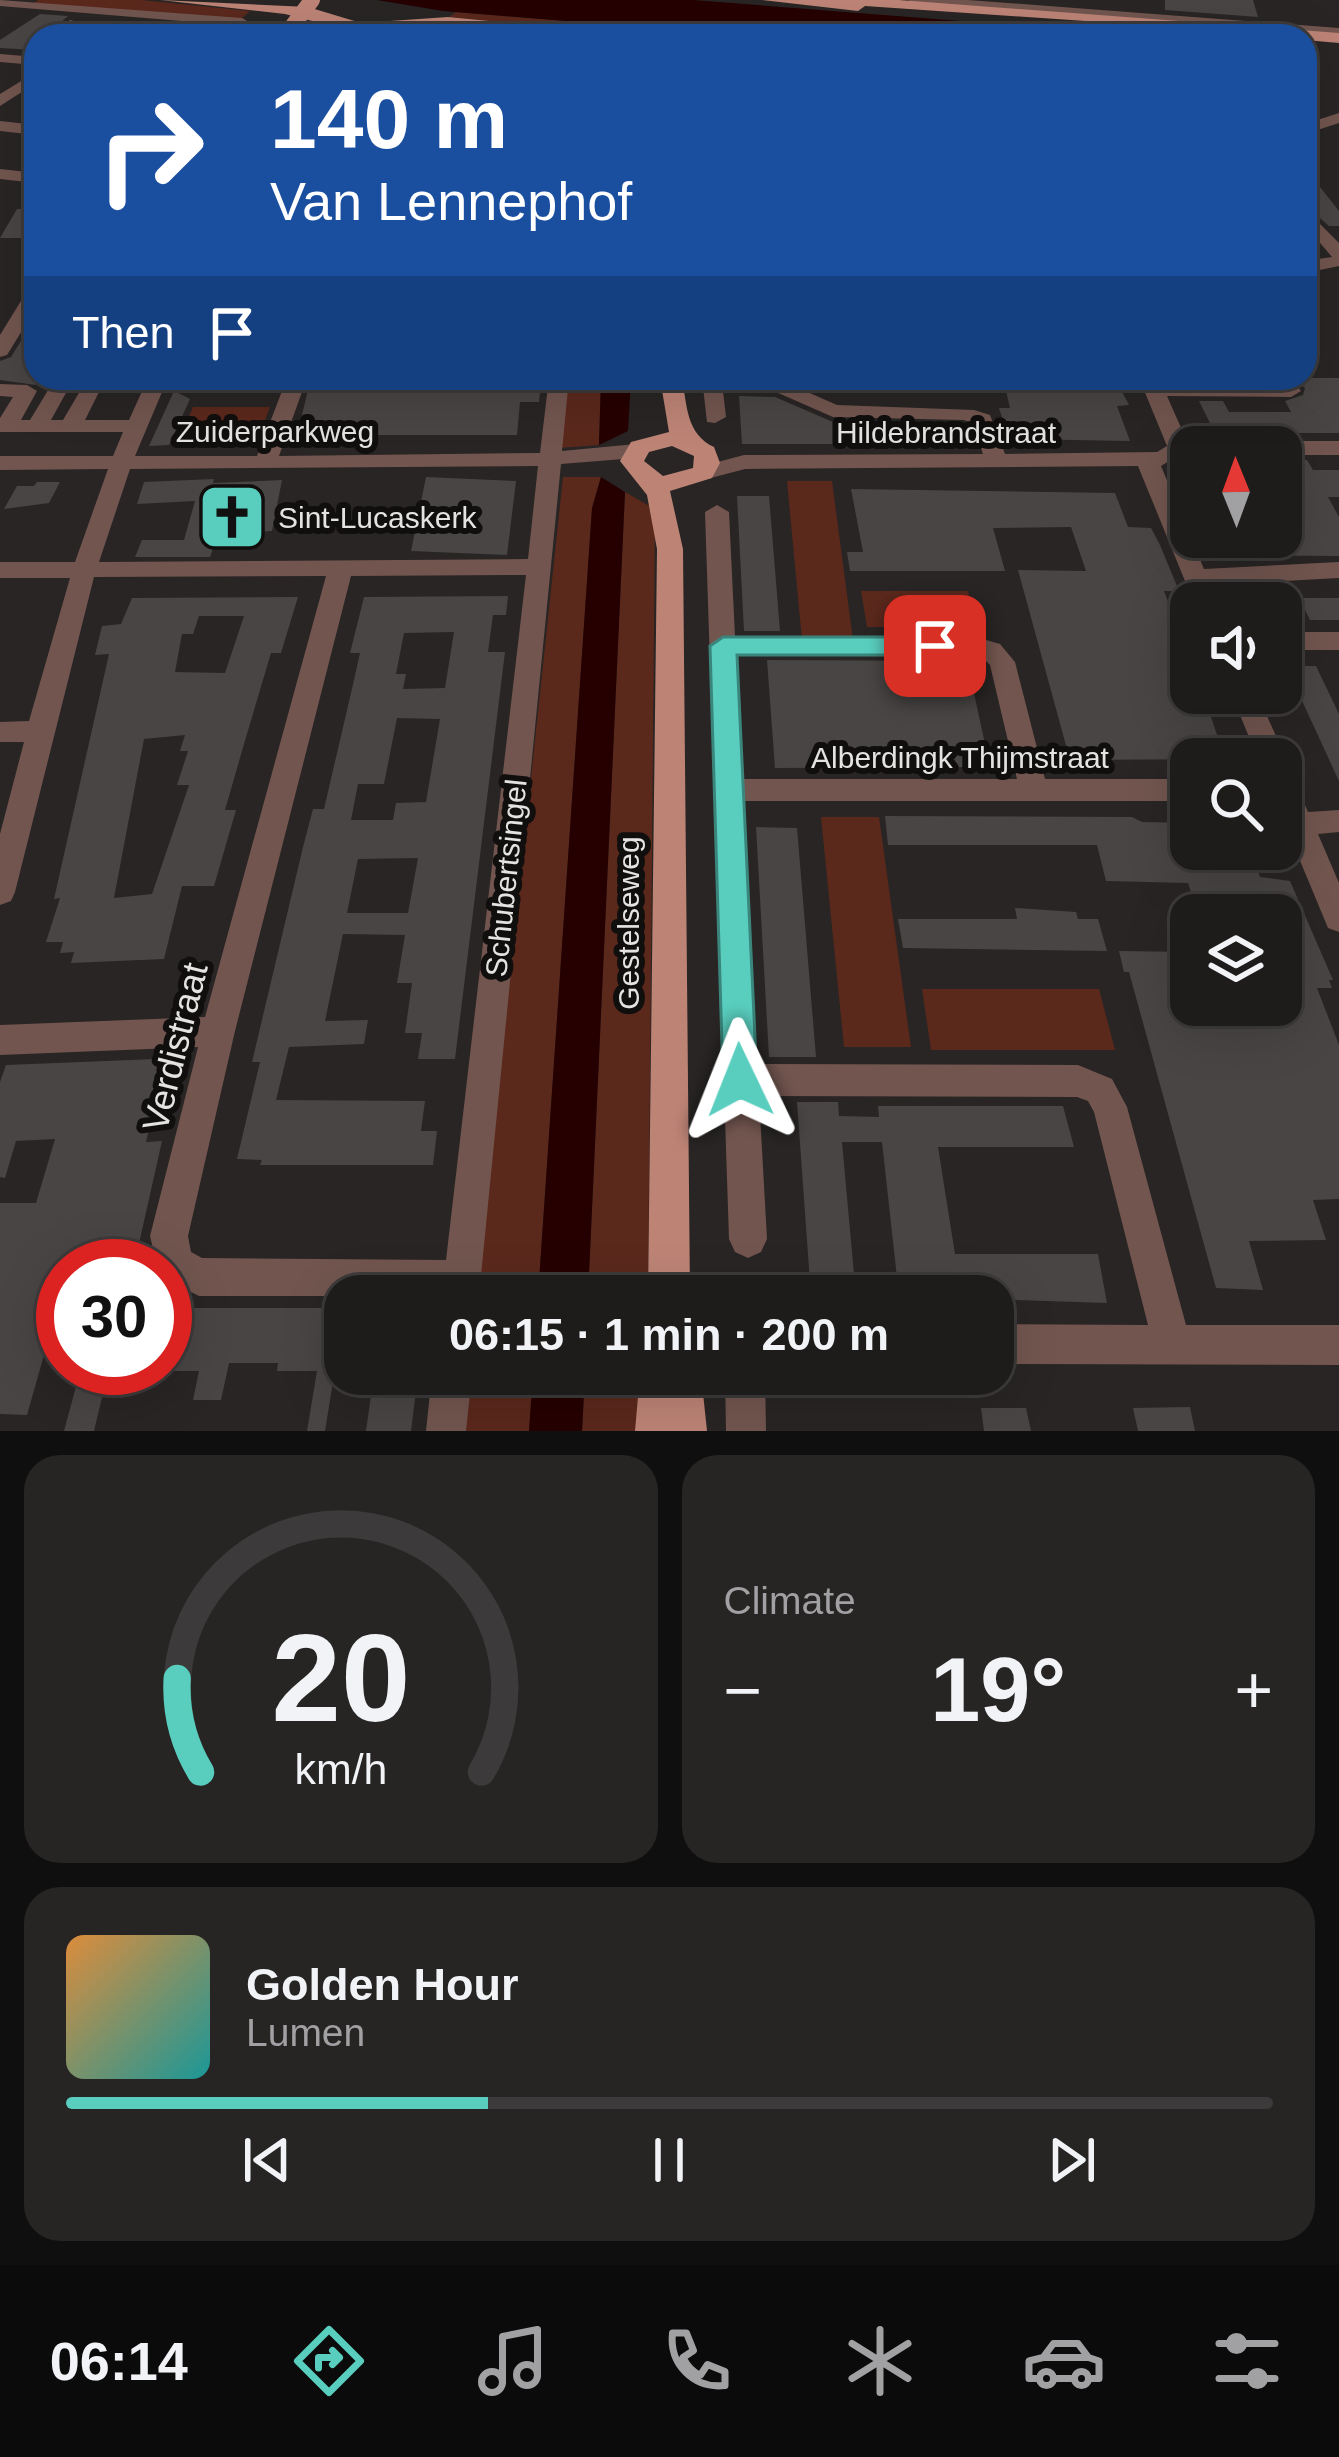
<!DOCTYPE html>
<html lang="en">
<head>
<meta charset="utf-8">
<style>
	body { margin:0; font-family:Helvetica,sans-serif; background:#262524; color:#f1f3f6; height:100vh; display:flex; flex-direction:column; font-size:45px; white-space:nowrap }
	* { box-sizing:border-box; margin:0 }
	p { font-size:39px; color:#a1a1a3 }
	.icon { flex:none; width:66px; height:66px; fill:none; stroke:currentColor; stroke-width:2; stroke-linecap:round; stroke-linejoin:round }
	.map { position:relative; height:1431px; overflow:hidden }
	.panel { display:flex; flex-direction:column; gap:24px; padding:24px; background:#100f0f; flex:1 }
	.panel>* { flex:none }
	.banner { position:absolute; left:24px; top:24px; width:1293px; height:366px; border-radius:36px; box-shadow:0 12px 48px #0002,0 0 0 3px #3c3a3a; background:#1a4fa0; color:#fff; overflow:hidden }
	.needle { width:78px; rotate:359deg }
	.controls { position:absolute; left:1170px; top:426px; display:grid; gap:24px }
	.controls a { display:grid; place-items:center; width:132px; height:132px; border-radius:24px; background:#1e1c1b; box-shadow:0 12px 48px #0002,0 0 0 3px #3c3a3a; font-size:60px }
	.speed { position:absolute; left:36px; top:1239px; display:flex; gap:24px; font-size:60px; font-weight:700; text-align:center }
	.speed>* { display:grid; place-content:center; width:156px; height:156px; border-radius:50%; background:#1e1c1b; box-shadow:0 12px 48px #0002,0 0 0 3px #3c3a3a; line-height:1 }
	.speed .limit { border:18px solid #d22; background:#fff; color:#111 }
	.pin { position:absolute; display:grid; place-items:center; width:102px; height:102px; color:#fff; margin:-51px; border-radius:24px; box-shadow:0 6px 18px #0006 }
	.me { position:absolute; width:132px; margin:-66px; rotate:358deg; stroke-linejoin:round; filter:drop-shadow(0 0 9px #0008) }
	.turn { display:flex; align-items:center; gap:42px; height:252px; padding:0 48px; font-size:54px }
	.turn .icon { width:156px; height:156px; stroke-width:2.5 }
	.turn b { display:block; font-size:84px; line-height:102px }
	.then { display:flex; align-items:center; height:114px; padding:0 48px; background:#0003; gap:24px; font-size:45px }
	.big { font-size:90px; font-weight:700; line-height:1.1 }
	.panel .card { flex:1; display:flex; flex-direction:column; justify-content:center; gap:18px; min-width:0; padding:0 42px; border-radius:36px; background:#262524 }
	.panel .dial { align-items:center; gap:0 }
	.dial svg { height:312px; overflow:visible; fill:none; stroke:#3c3a3a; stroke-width:7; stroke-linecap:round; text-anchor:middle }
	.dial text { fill:#f1f3f6; stroke:none }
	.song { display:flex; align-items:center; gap:36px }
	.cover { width:144px; height:144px; border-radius:18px; background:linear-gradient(135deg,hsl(30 70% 55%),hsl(180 70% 35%)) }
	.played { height:12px; border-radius:6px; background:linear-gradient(90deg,#59cebf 35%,#3c3a3a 35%) }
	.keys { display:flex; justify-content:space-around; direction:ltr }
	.heat { display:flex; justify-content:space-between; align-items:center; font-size:66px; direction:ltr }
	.panel .tiles { flex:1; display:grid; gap:24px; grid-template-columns:1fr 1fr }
	.card:last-child { grid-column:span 2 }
	.trip { position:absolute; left:324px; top:1275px; width:690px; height:120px; border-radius:36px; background:#1e1c1b; box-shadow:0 12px 48px #0002,0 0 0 3px #3c3a3a; font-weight:700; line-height:120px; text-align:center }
	.tab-bar { display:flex; height:192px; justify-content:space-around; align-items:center; background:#0c0b0b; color:#a1a1a3 }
	.tab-bar .icon { width:84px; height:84px }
	.tab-bar .active { color:#59cebf }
	.tab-bar b { font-size:54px; color:#f1f3f6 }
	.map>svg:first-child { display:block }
	.green { fill:#5b281c }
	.water { fill:#260000 }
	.building { fill:#484544; fill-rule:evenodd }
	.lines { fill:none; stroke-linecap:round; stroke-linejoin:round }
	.minor { fill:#72554f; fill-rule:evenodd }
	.major { fill:#bd8476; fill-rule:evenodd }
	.major-bridge { stroke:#bd8476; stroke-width:16 }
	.route { fill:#59cebf; stroke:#3a867c; stroke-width:3 }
	.labels { text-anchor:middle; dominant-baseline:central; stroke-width:12; stroke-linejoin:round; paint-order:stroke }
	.street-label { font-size:30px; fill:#e5e3e2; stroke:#100f0e }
	.poi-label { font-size:30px; fill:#e5e3e2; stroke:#100f0e; text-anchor:start }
	.near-street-label { font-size:36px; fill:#e5e3e2; stroke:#100f0e }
</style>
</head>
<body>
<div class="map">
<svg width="1339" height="1431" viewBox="0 0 1339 1431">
	<rect width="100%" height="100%" fill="#282524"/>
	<g class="green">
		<path d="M38 0H141L250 11 241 19 34 3Z"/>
		<path d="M456 12 725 34 631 36 449 17Z"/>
		<path d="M565 378H601L599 445 558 448Z"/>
		<path d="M193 407H270L256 445H177Z"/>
		<path d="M563 477H601L592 509 538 1296H476Z"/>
		<path d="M787 481H832L853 640H802Z"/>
		<path d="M625 492 653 508 655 517 648 1296H588Z"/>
		<path d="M861 591H968L976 627H867Z"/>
		<path d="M821 817H879L911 1047H844Z"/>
		<path d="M922 989H1099L1115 1050H931Z"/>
		<path d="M469 1374H533L529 1431H464Z"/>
		<path d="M585 1374H647V1431H582Z"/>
	</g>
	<g class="water">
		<path d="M377 0H693L1152 36H749L443 11Z"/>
		<path d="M601 378H631L628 431 599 445Z"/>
		<path d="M601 477 625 492 588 1296H538L592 508Z"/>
		<path d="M533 1374H585L582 1431H529Z"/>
	</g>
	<g class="building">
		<path d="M1165 0H1253L1258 17 1165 10Z"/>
		<path d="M40 14 68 16 45 36H36L34 50 0 48V40Z"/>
		<path d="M1305 168 1339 211V226H1329L1305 205Z"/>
		<path d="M17 209H36V231L32 238H0Z"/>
		<path d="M36 317V385L0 380V361L11 357Z"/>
		<path d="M311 378H367L363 392 490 391V387H517V382H541L539 402H520L517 435H297Z"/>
		<path d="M1003 378H1026L1027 383 1115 378 1129 405 1117 406 1130 441 1009 439 999 408H1010Z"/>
		<path d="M1271 378H1339V433H1292L1294 436 1272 441 1268 433 1256 431H1214L1199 401H1223L1229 412H1291L1285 401 1303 395 1305 388 1298 382Z"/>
		<path d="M174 391 190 399 169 445 149 446Z"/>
		<path d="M739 396 775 397 833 422 956 424 964 426 969 444H742Z"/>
		<path d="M1281 460H1307L1313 470H1339V497H1328L1339 517V556L1225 555V537H1281Z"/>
		<path d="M426 477 516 481 507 555 411 551Z"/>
		<path d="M214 479 213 483 282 480 272 531 218 534 210 557H135L142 540H184L195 501 137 504 144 482Z"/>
		<path d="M37 482H60L49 503 4 509 17 486H34Z"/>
		<path d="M851 489 1115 493 1128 527 1151 528 1160 545 1177 586 1175 591H1164L1191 661V693H1203L1225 759 1070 760 1018 570 1086 571 1071 527 993 528 1005 571H850L847 552H863Z"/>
		<path d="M737 496H769L780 631H744Z"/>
		<path d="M508 596 506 615H493L488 652H505L455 1059H418L422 1033H405L412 983H397L405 935 343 934 325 1021 368 1020 364 1044 289 1047 276 1100 425 1101 421 1131H437L433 1165H260L262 1160 237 1159 260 1062H252L303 847 313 809H324L354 680 360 653H350L364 597ZM454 632 445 688 403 689 406 674H396L404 633ZM397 718 440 719 426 802 396 803 393 820H351L358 784H384ZM418 858 408 913H347L358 859Z"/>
		<path d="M298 597 281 653H271L244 744 225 810H236L214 886H182L164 959 71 963 74 952 60 953 63 942H46L60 898 54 899 109 654 95 655 102 626 121 624 132 598ZM199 616H244L225 673 175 672 182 634H193ZM185 735 180 751H188L177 785H189L152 894 114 898 144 739Z"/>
		<path d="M1299 598H1339V620H1310Z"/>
		<path d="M767 660 967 661 990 767 775 768Z"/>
		<path d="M1286 666H1316L1339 714V781Z"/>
		<path d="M885 816 1132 817 1142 822 1191 823V849H1250L1260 877 1290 881 1333 980H1329L1332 988H1317L1339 1045V1199L1313 1200 1326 1240 1249 1241 1263 1290 1216 1288 1129 972H1124L1119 951 1191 952V972H1181L1192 1009 1266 1010 1265 1005H1281V994L1293 995 1281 962V915H1264L1259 902 1220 907 1222 913H1198L1188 883 1106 881 1097 845H888Z"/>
		<path d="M756 827 797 828 816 1057H769Z"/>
		<path d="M1015 908 1076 912 1078 919H1098L1107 951 903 948 898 919H1017Z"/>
		<path d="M181 1058 171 1101H156L146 1142 162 1141 134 1266H63V1288L27 1415 0 1414V1203H36L55 1139 16 1141 5 1178 0 1177V1082L6 1065Z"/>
		<path d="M797 1102H838L839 1116 879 1117 878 1106H1063L1074 1147H938L955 1254H1098L1107 1303 899 1296 882 1142H842L856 1296H811Z"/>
		<path d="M165 1308H345L325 1431H307L317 1371H277L278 1363H229L221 1400H193L199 1371H165Z"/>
		<path d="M81 1368H109L94 1431H64Z"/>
		<path d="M374 1374H418L411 1431H366Z"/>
		<path d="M1190 1407 1195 1431H1138L1133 1408Z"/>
		<path d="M981 1408H1026L1031 1431H984Z"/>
	</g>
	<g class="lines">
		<g class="minor">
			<path d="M0 0 242 18 249 22 242 26 0 6Z"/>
			<path d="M908 0H968L1339 28V36L915 4Z"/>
			<path d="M70 20 82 23 65 36H49Z"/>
			<path d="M0 54 36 57V65L0 62Z"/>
			<path d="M36 72V83L0 106V94Z"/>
			<path d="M1339 113V123L1305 134V124Z"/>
			<path d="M0 121 36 125V135L0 131Z"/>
			<path d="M1305 143 1311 145 1313 153 1305 158Z"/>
			<path d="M0 169 36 173V183L0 179Z"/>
			<path d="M1305 209 1339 243V266L1305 273V261L1332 257 1305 225Z"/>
			<path d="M36 286V308L7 355 0 357V335L29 288Z"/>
			<path d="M148 378H168L135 456H257L287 378H307L279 456 540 453 549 378H569L562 451 636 444 647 451 636 458 561 464 479 1296H199L165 1279V1266H157L150 1236 198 1047 0 1055V1025L205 1017 326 576 94 577 15 892 11 901 0 905V834L24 742H0V722L29 721 70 578H0V562H75L108 469 0 470V456H113L123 432H0V418L13 397 0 396V384L27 385 37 391 21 420H30L50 387 57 385 67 391 51 420H63L83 386 90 384 100 390 85 420H129ZM538 466 528 559 99 562 130 469ZM526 575 446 1260 202 1258 191 1252 188 1236 235 1031 351 576Z"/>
			<path d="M702 378 780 380 837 405 974 410 990 415 1005 454 1157 452 1167 446 1139 378H1159L1162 384 1298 387 1301 391 1291 397 1167 396 1190 448 1161 466 1204 569 1339 562V578L1211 585 1218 603H1194L1138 466 745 469 703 480 695 478V468L744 455 983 454 973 424 964 420 833 417 776 392 723 391 726 417 715 423 707 422Z"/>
			<path d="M1281 441H1339V455H1281V447H1271Z"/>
			<path d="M717 505 729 512 735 637H976L1000 644 1015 662 1045 779H1191V801H744L757 1064 1078 1065 1112 1079 1127 1107 1186 1325H1339V1365L993 1364V1324L1148 1325 1094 1112 1088 1101 1077 1097 759 1096 767 1239 761 1252 748 1258 735 1252 729 1239 705 512ZM736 655 982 657 990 665 1017 779H742Z"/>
			<rect x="1281" y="632" width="58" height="18"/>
			<path d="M1231 693H1257L1286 759 1282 766 1281 759H1258Z"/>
			<path d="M1281 770 1291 773 1308 812 1339 810V832L1318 834 1339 883V932L1328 928 1281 815Z"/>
			<path d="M432 1374H472L466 1431H426Z"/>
			<path d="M725 1374H765L766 1431H726Z"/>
		</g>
		<g class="major">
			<path d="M160 0 308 7 361 23 448 17 593 31 601 36 448 27 359 33 285 14Z"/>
			<path d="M762 0H899L1339 33V43L1305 40V36L865 6 858 11Z"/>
			<path d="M660 378H682C687 405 686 434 714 447L720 463 712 478 670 491 683 549 690 1296H648L657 549 647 495 620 461 631 442 669 432ZM672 446 694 456 693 468 663 476 644 461 649 452Z"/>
			<path d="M640 1374H701L707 1431H635Z"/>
		</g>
		<path class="major-bridge" d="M285 36 312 0"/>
	</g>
	<path class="route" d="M723 637H935L948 646 935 655H737L757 1080 752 1091 740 1096 728 1091 723 1080 710 646Z"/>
	<defs>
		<g id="church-square" transform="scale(3.45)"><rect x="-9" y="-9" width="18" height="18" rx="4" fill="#59cebf" stroke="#100f0e"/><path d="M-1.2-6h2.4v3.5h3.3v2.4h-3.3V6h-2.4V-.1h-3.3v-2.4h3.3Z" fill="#111"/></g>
	</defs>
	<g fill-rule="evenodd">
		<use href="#church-square" x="232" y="517"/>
	</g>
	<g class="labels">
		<g class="street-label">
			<text x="275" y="431">Zuiderparkweg</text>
			<text x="946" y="432">Hildebrandstraat</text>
			<text x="960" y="757">Alberdingk Thijmstraat</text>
			<text transform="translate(506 878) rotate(-84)">Schubertsingel</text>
			<text transform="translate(628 923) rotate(-90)">Gestelseweg</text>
		</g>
		<g class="poi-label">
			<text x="278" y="517">Sint-Lucaskerk</text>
		</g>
		<g class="near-street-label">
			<text transform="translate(175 1047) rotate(-76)">Verdistraat</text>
		</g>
	</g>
</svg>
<div class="controls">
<a><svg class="needle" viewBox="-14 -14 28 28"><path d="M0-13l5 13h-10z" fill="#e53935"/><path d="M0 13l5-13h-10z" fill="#a1a1a3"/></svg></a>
<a><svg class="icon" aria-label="sound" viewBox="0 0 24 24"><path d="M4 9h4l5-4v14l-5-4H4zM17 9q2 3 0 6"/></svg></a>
<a><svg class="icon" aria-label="search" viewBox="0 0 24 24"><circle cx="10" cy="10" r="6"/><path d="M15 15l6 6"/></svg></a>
<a><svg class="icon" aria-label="layers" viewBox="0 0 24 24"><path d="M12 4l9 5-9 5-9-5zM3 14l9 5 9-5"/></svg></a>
</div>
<div class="speed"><div class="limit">30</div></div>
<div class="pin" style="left:935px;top:646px;background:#d93025"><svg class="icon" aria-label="arrive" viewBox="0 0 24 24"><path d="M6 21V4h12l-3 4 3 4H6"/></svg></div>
<svg class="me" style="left:740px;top:1080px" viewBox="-20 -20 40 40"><path d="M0-17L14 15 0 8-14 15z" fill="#59cebf" stroke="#fff" stroke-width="4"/></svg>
<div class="trip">06:15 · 1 min · 200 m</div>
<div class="banner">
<div class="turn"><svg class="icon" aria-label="right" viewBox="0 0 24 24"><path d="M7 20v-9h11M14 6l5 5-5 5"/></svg><div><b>140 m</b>Van Lennephof</div></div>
<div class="then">Then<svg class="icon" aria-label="arrive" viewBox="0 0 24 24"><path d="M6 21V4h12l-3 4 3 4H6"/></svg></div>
</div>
</div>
<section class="panel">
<div class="tiles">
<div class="card dial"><svg viewBox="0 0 100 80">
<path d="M14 69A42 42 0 1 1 86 69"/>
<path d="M14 69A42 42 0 0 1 8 45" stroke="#59cebf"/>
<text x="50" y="56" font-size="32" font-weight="700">20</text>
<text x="50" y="72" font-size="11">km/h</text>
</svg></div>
<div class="card"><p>Climate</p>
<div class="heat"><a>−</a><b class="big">19°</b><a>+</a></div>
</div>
<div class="card">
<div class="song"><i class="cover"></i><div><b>Golden Hour</b><p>Lumen</p></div></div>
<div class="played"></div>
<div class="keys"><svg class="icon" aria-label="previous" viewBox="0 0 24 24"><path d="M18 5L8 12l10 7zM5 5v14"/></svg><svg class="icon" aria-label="pause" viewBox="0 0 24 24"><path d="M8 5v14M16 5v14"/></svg><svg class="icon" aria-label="next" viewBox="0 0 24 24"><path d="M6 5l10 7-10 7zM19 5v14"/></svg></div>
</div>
</div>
</section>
<nav class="tab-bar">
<b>06:14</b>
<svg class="icon active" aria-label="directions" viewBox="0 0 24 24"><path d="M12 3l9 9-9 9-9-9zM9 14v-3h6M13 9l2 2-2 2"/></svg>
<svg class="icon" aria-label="music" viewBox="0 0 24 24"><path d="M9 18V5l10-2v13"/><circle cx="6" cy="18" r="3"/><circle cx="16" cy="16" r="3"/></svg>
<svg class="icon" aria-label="phone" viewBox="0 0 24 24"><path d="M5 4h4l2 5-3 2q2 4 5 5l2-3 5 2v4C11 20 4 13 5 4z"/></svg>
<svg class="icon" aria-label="climate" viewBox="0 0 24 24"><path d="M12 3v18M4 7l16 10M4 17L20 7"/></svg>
<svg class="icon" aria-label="car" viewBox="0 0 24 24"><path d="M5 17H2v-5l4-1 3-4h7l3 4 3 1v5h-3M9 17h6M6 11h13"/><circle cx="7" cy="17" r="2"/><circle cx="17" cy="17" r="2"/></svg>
<svg class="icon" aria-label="filters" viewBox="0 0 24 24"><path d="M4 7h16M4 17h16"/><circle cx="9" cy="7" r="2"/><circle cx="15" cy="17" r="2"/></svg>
</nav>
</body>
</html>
